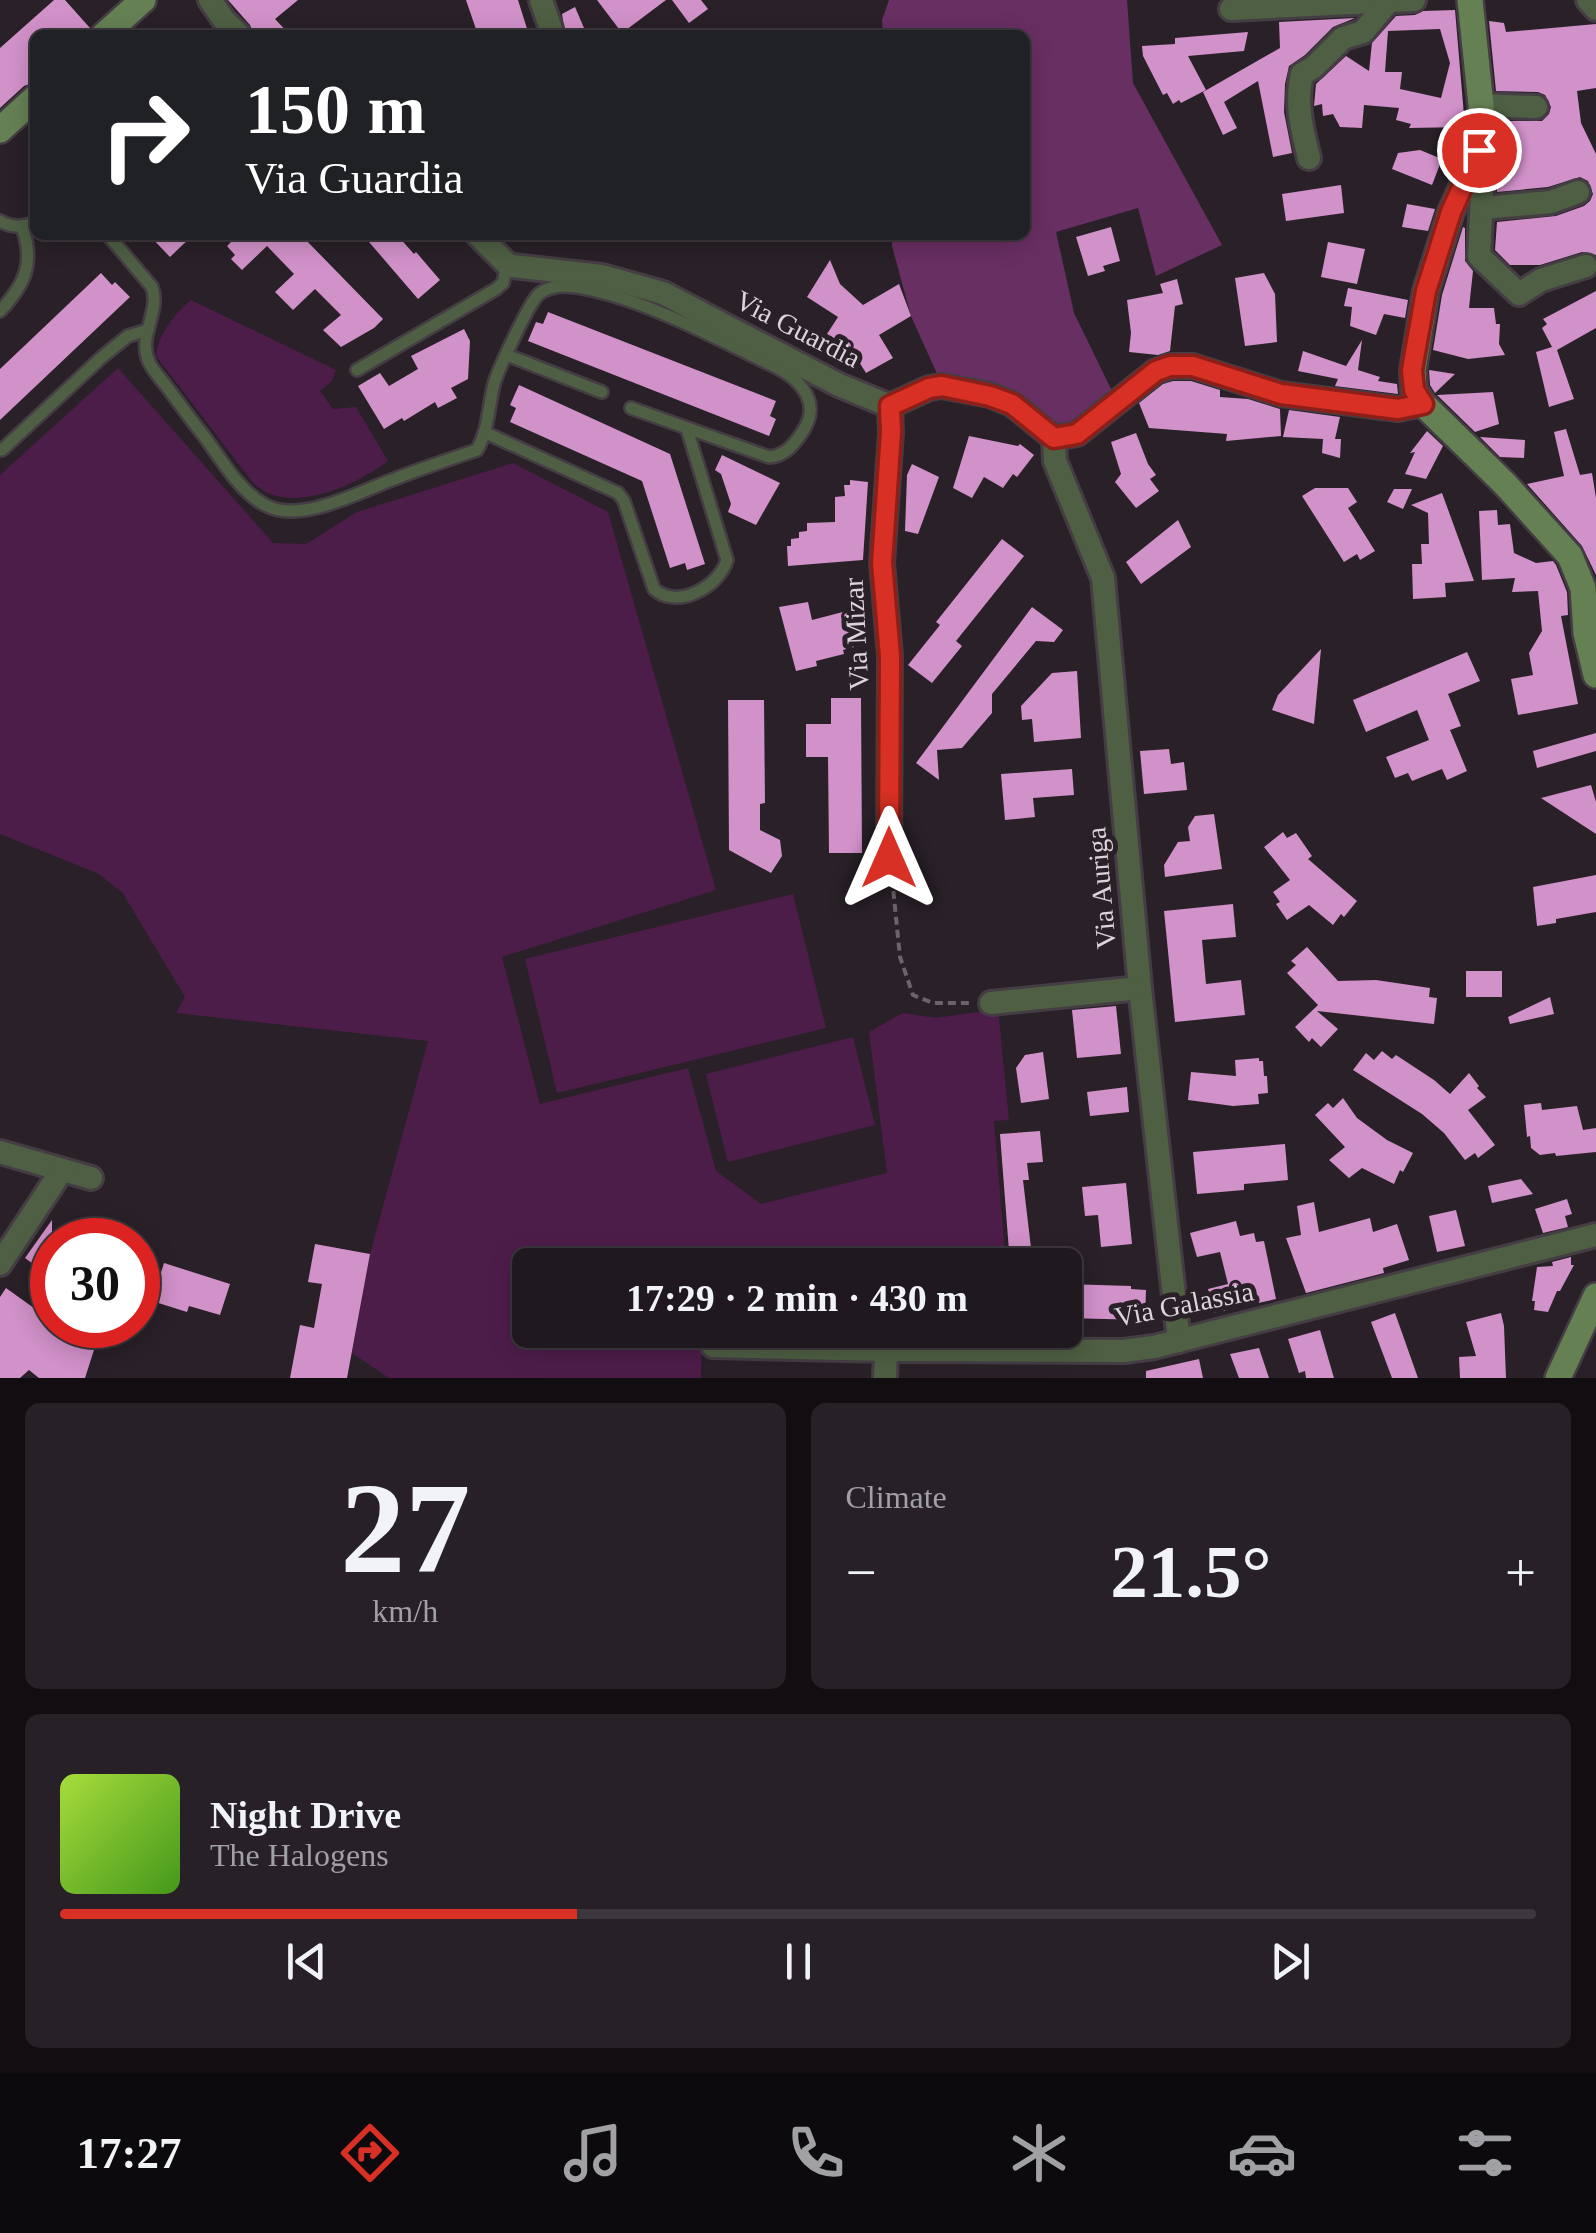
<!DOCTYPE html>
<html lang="en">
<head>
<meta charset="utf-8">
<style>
	body { margin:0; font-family:Georgia,serif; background:#272127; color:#f1f3f6; height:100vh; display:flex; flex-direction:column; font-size:38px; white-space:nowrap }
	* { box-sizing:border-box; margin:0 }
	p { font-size:32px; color:#a1a0a4 }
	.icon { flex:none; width:55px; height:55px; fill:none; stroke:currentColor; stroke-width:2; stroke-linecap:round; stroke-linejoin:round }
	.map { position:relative; height:1378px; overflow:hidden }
	.sheet { display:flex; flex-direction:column; gap:25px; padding:25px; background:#110d10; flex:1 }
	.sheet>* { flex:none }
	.banner { position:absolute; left:30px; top:30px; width:1000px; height:210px; border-radius:15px; box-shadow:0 5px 25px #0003,0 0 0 2px #3c373c; background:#202124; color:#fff; overflow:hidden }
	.speed { position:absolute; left:30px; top:1218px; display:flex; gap:20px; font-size:50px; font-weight:700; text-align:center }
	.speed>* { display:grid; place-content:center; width:130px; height:130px; border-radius:50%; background:#1f181e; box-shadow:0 5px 25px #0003,0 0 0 2px #3c373c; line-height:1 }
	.speed .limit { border:15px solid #d22; background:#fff; color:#111 }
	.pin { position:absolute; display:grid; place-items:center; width:85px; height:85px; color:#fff; margin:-42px; border:5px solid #fff; border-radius:50%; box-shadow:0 2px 10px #0007 }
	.me { position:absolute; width:110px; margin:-55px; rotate:0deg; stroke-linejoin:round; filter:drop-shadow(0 0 8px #0008) }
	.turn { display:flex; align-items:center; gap:35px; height:210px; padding:0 50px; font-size:45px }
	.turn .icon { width:130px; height:130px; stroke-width:2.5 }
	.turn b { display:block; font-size:70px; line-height:85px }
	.big { font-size:75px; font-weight:600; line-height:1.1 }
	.sheet .tile { flex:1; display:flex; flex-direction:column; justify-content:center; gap:15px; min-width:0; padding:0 35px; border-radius:15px; background:#272127 }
	.sheet .dial { align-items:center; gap:0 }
	.dial b { font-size:130px; line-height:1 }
	.song { display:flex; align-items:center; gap:30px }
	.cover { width:120px; height:120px; border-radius:15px; background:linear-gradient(135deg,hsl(80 70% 55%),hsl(100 70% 35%)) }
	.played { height:10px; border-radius:5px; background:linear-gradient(90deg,#d93025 35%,#3c373c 35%) }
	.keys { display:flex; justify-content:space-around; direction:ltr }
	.heat { display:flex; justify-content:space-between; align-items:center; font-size:55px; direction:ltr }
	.sheet .tiles { flex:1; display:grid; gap:25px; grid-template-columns:1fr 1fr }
	.tile:last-child { grid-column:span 2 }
	.trip { position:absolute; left:512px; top:1248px; width:570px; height:100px; border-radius:15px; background:#1f181e; box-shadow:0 5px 25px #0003,0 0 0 2px #3c373c; font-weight:600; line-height:100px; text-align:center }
	.tab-bar { display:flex; height:160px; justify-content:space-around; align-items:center; background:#0c0a0c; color:#a1a0a4 }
	.tab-bar .icon { width:70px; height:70px }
	.tab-bar .selected { color:#d93025 }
	.tab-bar b { font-size:45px; color:#f1f3f6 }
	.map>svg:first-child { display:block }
	.green { fill:#4d1d4a }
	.forest { fill:#682f63 }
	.building { fill:#d191c9; fill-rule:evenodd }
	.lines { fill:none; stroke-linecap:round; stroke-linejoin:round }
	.service-casing { stroke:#453d44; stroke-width:16 }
	.minor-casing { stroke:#453d44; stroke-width:28 }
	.secondary-casing { stroke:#453d44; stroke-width:30 }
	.path { stroke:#6b636a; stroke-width:4; stroke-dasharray:8 5; stroke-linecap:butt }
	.service { stroke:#4e5f43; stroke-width:11 }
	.minor { stroke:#4e5f43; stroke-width:22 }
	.secondary { stroke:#658154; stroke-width:25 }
	.route-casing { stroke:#8d1f18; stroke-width:25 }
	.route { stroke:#d93025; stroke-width:18 }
	.labels { text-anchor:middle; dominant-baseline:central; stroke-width:10; stroke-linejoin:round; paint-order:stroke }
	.street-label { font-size:28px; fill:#dbd4da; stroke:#292028 }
</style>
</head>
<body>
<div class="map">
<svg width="1596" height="1378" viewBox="0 0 1596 1378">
	<rect width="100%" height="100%" fill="#292028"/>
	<g class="green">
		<path d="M191 300 336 370 332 381 320 391 333 409 356 407 388 461C359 483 304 509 268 493 263 491 259 487 254 484L156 356C157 336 176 312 191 300Z"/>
		<path d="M118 368 273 543 306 544 357 512 513 463 608 512 716 890 502 957 540 1104 688 1068 716 1171 761 1204 887 1173 869 1032 903 1013 936 1018 998 1009 1009 1120 994 1121 1006 1265H530V1330H1011V1340L702 1336 701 1378H389L352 1353 370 1254 428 1041 176 1013 185 997 122 892 97 873 0 834V475Z"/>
		<path d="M793 894 826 1028 557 1093 525 959Z"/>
		<path d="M853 1037 875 1125 728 1162 706 1074Z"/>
	</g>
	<path class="forest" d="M889 0H1127L1133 83 1222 245 1156 276 1138 208 1056 232 1074 313 1113 393 1075 426 1055 428 1012 391 938 376 911 316 892 246V235H1025V35H883L882 20Z"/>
	<g class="building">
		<path d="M54 0H65L90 28 88 35H35V82L24 86 0 108V48Z"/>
		<path d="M228 0H298L275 19 290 35H254L250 25Z"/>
		<path d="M466 0H518L529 35H478Z"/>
		<path d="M597 0H666L622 33Z"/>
		<path d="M672 0H701L708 9 689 23Z"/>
		<path d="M575 7 587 35H567L565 33 562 14Z"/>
		<path d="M1455 10 1465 127 1409 128 1411 124 1396 120 1399 108 1364 105 1362 128 1340 127 1333 114 1323 116 1322 104 1314 106 1316 84 1346 56 1369 71 1372 43 1396 16 1415 15 1423 11ZM1440 29 1450 63 1441 98 1400 89 1402 72H1385L1388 31Z"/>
		<path d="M1355 18 1333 27 1305 55 1289 66 1285 84 1284 112 1292 153 1273 157 1258 81 1224 102 1237 128 1223 135 1203 92 1280 48 1279 22Z"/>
		<path d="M1489 21 1504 23 1506 32 1596 24V88L1577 91 1581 123 1596 154V255L1582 252 1540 265H1510L1495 250 1497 222 1556 216 1584 206 1590 201 1593 194 1588 181 1580 177 1548 187 1497 192V121H1542L1549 114 1551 107 1545 95 1538 92 1496 91Z"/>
		<path d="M1248 32 1244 51 1188 56 1206 90 1181 103 1179 100 1173 104 1167 93 1163 95 1143 56 1142 46 1175 44V38Z"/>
		<path d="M1420 150 1442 159 1432 185 1392 169 1398 153Z"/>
		<path d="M1341 185 1344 213 1286 221 1282 194Z"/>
		<path d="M1407 204 1435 209 1428 231 1402 227Z"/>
		<path d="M1111 227 1120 261 1103 266 1105 271 1088 276 1076 237Z"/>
		<path d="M1463 227 1465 228V261L1473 271 1469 308H1494L1496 324H1500L1499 344 1505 355 1468 359 1433 350 1442 295Z"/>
		<path d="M149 235H193L170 257Z"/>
		<path d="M238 235H301L383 319 374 328 341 347 323 330 341 315 315 289 293 310 275 292 294 274 267 246 242 270 231 259 235 255 227 246Z"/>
		<path d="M363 235H397L414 254 416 252 440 280 418 299Z"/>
		<path d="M1328 242 1365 249 1357 284 1321 277Z"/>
		<path d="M830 260 840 284 863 305 899 284 911 316 879 335 893 358 866 373 851 349 827 334 838 317 807 297Z"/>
		<path d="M101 273 112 285 115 282 130 297 0 420V369Z"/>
		<path d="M1264 273 1275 294 1277 342 1245 346 1235 278Z"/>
		<path d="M1177 279 1183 304 1175 306 1170 351 1158 355 1129 352 1131 333 1127 300 1163 293 1160 284Z"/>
		<path d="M1348 288 1408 300 1405 318 1384 314 1376 335 1350 326 1352 307 1344 306Z"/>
		<path d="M1596 291V328L1557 350 1574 399 1549 407 1536 352 1552 347 1542 328 1547 324 1543 319Z"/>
		<path d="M548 312 776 401 770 416 776 419 769 436 528 341 536 322 543 324Z"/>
		<path d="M464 329 470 341 468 379 451 388 457 398 438 408 435 402 404 421 402 418 384 429 358 386 380 373 389 386 418 369 411 356Z"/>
		<path d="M1362 340 1358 370 1380 377 1378 381 1397 384 1398 394 1335 386 1338 379 1298 371 1303 351 1346 366Z"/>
		<path d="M1429 370 1455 374 1435 393 1430 385Z"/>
		<path d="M1173 381H1191L1220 390V397L1248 399 1280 409 1281 436 1226 441 1227 434 1149 428 1139 403 1163 384Z"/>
		<path d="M519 385 670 454 705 564 687 570 685 563 670 568 642 481 510 422 516 408 510 405Z"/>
		<path d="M1493 392 1499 424 1475 432 1437 395Z"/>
		<path d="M1289 410 1340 417 1335 439H1341L1340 458 1322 453 1323 439 1283 437Z"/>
		<path d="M1566 429 1580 475 1592 473 1596 498V575L1582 546 1527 484 1564 476 1554 432Z"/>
		<path d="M1427 431 1443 446 1426 479 1405 474 1415 452 1410 453Z"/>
		<path d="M1136 433 1148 464 1156 475 1150 479 1159 491 1136 508 1115 482 1121 474 1111 442Z"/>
		<path d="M969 436 1018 446 1020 444 1034 455 1017 477 1013 474 1003 488 984 477 972 498 953 488Z"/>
		<path d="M1480 437 1525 440 1524 458 1500 457Z"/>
		<path d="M722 455 780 483 756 525 728 512 731 504 721 474 715 470Z"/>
		<path d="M912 464 939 477 918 534 905 531 907 475Z"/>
		<path d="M850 480 868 482 863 560 788 566 787 546H791V539L799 538V532L807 531V523L835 522V497L845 496 844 485H850Z"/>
		<path d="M1315 488H1348L1357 502 1348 508 1375 551 1360 560 1357 554 1344 562 1302 496Z"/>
		<path d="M1394 489H1412L1403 509 1387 502Z"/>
		<path d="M1442 493 1474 581 1445 583 1446 597 1413 599 1412 564H1422L1421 544H1429L1428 513 1411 505Z"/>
		<path d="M1497 510 1498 525 1510 524 1514 553 1536 563 1553 561 1556 565 1567 592 1568 615 1561 616 1578 704 1518 715 1511 679 1533 675 1529 653 1542 631 1538 591 1512 592 1515 578 1482 580 1479 511Z"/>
		<path d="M1178 520 1191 547 1141 584 1126 562Z"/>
		<path d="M1002 539 1024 556 956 641 962 646 932 683 908 665 940 625 936 622Z"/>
		<path d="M808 602 812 620 862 607 867 623 861 624 865 640 853 643 854 647 843 650 844 654 816 661 817 666 796 671 779 607Z"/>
		<path d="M1032 607 1063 630 1054 642 1036 641 992 694V713L962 748 937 750 939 780 916 763Z"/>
		<path d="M1321 649 1314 724 1272 710 1278 695Z"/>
		<path d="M1467 652 1480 681 1448 694 1461 726 1450 730 1467 771 1447 780 1442 769 1412 781 1408 773 1395 778 1386 757 1429 740 1417 710 1366 732 1353 700Z"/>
		<path d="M1077 671 1081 738 1034 742 1032 719 1022 720 1021 706 1052 673Z"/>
		<path d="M831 698H861L862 853H829L828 757H806V724H831Z"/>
		<path d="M728 700H764L765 803 760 804V830L780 840 782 856 771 873 729 850Z"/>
		<path d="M1596 733V751L1537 768 1533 751Z"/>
		<path d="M1169 749 1171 764 1184 762 1187 790 1144 794 1140 751Z"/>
		<path d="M1072 769 1074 795 1033 798 1035 817 1005 820 1001 774Z"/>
		<path d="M1591 785 1596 802V834L1541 798Z"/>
		<path d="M1214 814 1222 869 1165 877 1164 865 1178 842 1190 841 1188 827 1195 816Z"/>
		<path d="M1283 832 1287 838 1296 833 1312 856 1308 859 1357 901 1344 917 1341 914 1333 925 1309 905 1287 920 1276 904 1280 902 1273 892 1290 880 1264 847Z"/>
		<path d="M1596 875V912L1556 919V923L1537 926 1533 887Z"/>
		<path d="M1233 904 1236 937 1202 940 1206 984 1241 980 1245 1015 1175 1022 1164 911Z"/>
		<path d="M1307 947 1338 981 1376 980 1430 988 1429 997 1437 998 1434 1024 1317 1011 1338 1029 1321 1047 1312 1038 1309 1042 1295 1027 1318 1005 1287 973 1296 965 1291 961Z"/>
		<rect x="1466" y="971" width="36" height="26"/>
		<path d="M1550 997 1554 1014 1510 1024 1508 1017Z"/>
		<path d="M1116 1006 1121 1054 1077 1058 1072 1010Z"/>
		<path d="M1382 1051 1392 1059 1396 1055 1434 1080 1450 1094 1469 1073 1479 1086 1477 1088 1486 1097 1468 1110 1495 1145 1478 1158 1475 1153 1465 1160 1444 1133 1422 1114 1353 1070 1366 1053 1374 1060Z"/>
		<path d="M1043 1052 1049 1099 1021 1103 1016 1068 1025 1055Z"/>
		<path d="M1259 1058V1061H1263L1264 1076H1267L1268 1093 1258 1094 1259 1104 1233 1106 1188 1100 1191 1072 1236 1076 1235 1060Z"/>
		<path d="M1127 1087 1129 1112 1090 1116 1087 1092Z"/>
		<path d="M1343 1098 1357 1118 1387 1140 1413 1153 1403 1172 1400 1170 1394 1184 1362 1168 1349 1178 1329 1160 1345 1147 1315 1115 1328 1103 1333 1108Z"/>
		<path d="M1541 1103 1542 1110 1577 1106 1583 1130 1596 1128V1152L1556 1156 1555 1153 1540 1155 1531 1148 1530 1136 1527 1137 1524 1105Z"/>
		<path d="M1040 1131 1043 1162 1027 1163 1029 1180H1023L1031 1248 1009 1251 1000 1134Z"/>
		<path d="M1285 1144 1288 1180 1244 1184V1190L1197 1194 1193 1152Z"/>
		<path d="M1521 1179 1533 1194 1492 1203 1488 1186Z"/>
		<path d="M1126 1183 1132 1244 1101 1247 1098 1215 1085 1216 1082 1187Z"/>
		<path d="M1567 1199 1572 1214 1565 1216 1568 1227 1543 1233 1535 1209Z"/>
		<path d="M1314 1202 1319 1232 1370 1218 1373 1232 1397 1224 1409 1260 1383 1268 1384 1273 1306 1293 1286 1238 1301 1235 1297 1206Z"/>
		<path d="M1456 1210 1465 1246 1437 1252 1429 1216Z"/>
		<path d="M52 1220V1278L25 1258Z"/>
		<path d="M1236 1221 1240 1236 1254 1233 1256 1242 1264 1241 1276 1299 1213 1313 1208 1289 1228 1284 1220 1252 1197 1257 1190 1233Z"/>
		<path d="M315 1244 370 1254 347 1378H290L300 1325 314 1328 322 1284 308 1282Z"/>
		<path d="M1571 1257V1265H1574L1560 1291H1557L1548 1312 1534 1310 1535 1301H1532L1537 1267 1553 1266 1552 1262Z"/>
		<path d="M164 1263 230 1284 220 1315 189 1306 187 1312 152 1301Z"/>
		<path d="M1065 1284 1131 1286V1289L1146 1290 1145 1320 1065 1318Z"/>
		<path d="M6 1288 52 1321V1325H102L85 1378H39L29 1370 20 1378H0V1297Z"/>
		<path d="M1395 1313 1418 1378H1392L1371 1322Z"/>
		<path d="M1501 1313 1504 1326 1506 1378H1460L1459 1357 1476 1356 1466 1322Z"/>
		<path d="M1320 1330 1334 1378H1306L1305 1371 1299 1373 1288 1339Z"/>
		<path d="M1259 1348 1269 1378H1239L1230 1354Z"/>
		<path d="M1199 1359 1203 1378H1146V1371Z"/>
	</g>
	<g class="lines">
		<g class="service-casing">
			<g id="service">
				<path d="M0 221C13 228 21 227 35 223"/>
				<path d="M108 235 152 287C161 312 137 336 149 362 153 371 161 379 167 387 179 403 191 420 204 436 221 459 239 491 265 505 301 525 362 490 397 478 423 468 450 459 477 450 489 429 488 407 494 384 498 370 529 303 538 295 545 288 558 286 567 286 624 291 701 330 753 356 770 365 792 372 803 389 815 406 811 421 799 437 791 448 783 456 769 457L631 408"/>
				<path d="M0 311C25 285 35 262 22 227"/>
				<path d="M507 355 602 392"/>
				<path d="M357 370 496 289 503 283 507 264"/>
				<path d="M486 433 618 493 624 501 654 589C677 610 719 587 727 560L687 429"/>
				<path d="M2 450 102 357 128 336 148 330"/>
			</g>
		</g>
		<g class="minor-casing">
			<g id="minor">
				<path d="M210 0 224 20 239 35"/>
				<path d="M541 0 551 29"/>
				<path d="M1588 0 1596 9"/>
				<path d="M1231 9 1414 0"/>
				<path d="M1481 105 1536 107"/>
				<path d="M1479 150 1482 195 1479 256 1519 294 1541 280 1586 266"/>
				<path d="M1309 158C1302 130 1295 103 1302 74L1314 67 1343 38 1363 32 1388 2"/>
				<path d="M1482 208 1551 202 1578 192"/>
				<path d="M478 235 507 264 513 266 602 276 663 293 839 385 890 406 929 388 942 386 990 395 1012 404 1054 438 1077 434 1156 371 1171 366H1193L1281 394 1398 409 1423 404"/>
				<path d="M1054 438 1055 461 1103 578 1140 988 1179 1341"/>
				<path d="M889 858 890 656 882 563 891 432 890 406"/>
				<path d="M991 1003 1140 988"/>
				<path d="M0 1152 91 1178"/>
				<path d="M0 1264 62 1170"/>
				<path d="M713 1346 886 1350 1124 1351 1154 1347 1596 1235"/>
				<path d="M885 1378 886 1350"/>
			</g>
		</g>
		<g class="secondary-casing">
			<g id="secondary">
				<path d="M1470 0 1481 105V134L1479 150 1451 212 1426 291 1413 370 1414 390 1423 404 1505 484 1570 556 1583 588 1586 633 1596 675"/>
				<path d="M104 35 143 0"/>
				<path d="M0 130 35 98"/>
				<path d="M1558 1378 1596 1296"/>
			</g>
		</g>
		<path class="path" d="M892 878 900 957 913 995 933 1003H972"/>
		<use href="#service" class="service"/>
		<use href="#minor" class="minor"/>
		<use href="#secondary" class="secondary"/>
	</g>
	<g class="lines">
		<g class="route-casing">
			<path id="route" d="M889 858 890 656 882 563 891 432 890 406 929 388 942 386 990 396 1012 404 1054 438 1077 434 1156 371 1170 366H1193L1281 394 1398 409 1423 404 1414 390 1412 370 1426 291 1451 212 1479 150"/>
		</g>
		<use href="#route" class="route"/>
	</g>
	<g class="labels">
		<g class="street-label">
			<text transform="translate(798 329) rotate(27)">Via Guardia</text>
			<text transform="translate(856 634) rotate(-93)">Via Mizar</text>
			<text transform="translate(1101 888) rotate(-95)">Via Auriga</text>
			<text transform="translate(1184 1304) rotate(-11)">Via Galassia</text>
		</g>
	</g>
</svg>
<div class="speed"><div class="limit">30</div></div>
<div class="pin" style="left:1479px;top:150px;background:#d93025"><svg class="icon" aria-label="arrive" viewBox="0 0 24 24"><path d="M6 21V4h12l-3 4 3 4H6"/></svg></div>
<svg class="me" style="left:889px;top:858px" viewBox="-20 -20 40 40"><path d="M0-17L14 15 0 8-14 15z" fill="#d93025" stroke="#fff" stroke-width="4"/></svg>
<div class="trip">17:29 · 2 min · 430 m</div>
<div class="banner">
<div class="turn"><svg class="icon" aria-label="right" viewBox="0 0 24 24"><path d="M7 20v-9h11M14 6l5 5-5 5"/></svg><div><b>150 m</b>Via Guardia</div></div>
</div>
</div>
<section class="sheet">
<div class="tiles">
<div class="tile dial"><b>27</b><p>km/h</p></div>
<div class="tile"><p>Climate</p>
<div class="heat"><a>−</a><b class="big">21.5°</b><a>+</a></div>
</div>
<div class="tile">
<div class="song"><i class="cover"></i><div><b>Night Drive</b><p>The Halogens</p></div></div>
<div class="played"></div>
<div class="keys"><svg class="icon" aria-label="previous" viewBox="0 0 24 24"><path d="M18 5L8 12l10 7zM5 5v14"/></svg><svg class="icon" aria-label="pause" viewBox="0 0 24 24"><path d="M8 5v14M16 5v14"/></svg><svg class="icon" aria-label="next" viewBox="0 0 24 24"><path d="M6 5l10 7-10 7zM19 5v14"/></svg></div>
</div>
</div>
</section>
<nav class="tab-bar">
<b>17:27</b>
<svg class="icon selected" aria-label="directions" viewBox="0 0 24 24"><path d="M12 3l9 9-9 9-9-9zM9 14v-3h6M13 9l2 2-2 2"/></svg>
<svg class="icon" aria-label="music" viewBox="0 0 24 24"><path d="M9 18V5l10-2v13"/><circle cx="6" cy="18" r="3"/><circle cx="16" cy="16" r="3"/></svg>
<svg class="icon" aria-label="phone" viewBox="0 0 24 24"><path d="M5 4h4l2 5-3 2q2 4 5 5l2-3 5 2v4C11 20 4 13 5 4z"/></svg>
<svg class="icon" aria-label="climate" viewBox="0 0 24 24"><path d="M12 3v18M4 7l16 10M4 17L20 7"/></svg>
<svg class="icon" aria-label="car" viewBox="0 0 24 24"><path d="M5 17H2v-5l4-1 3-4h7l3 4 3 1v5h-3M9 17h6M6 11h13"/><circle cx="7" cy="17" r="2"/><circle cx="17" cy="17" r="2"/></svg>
<svg class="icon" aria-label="filters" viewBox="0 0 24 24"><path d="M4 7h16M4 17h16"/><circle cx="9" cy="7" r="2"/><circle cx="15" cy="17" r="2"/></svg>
</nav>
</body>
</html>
